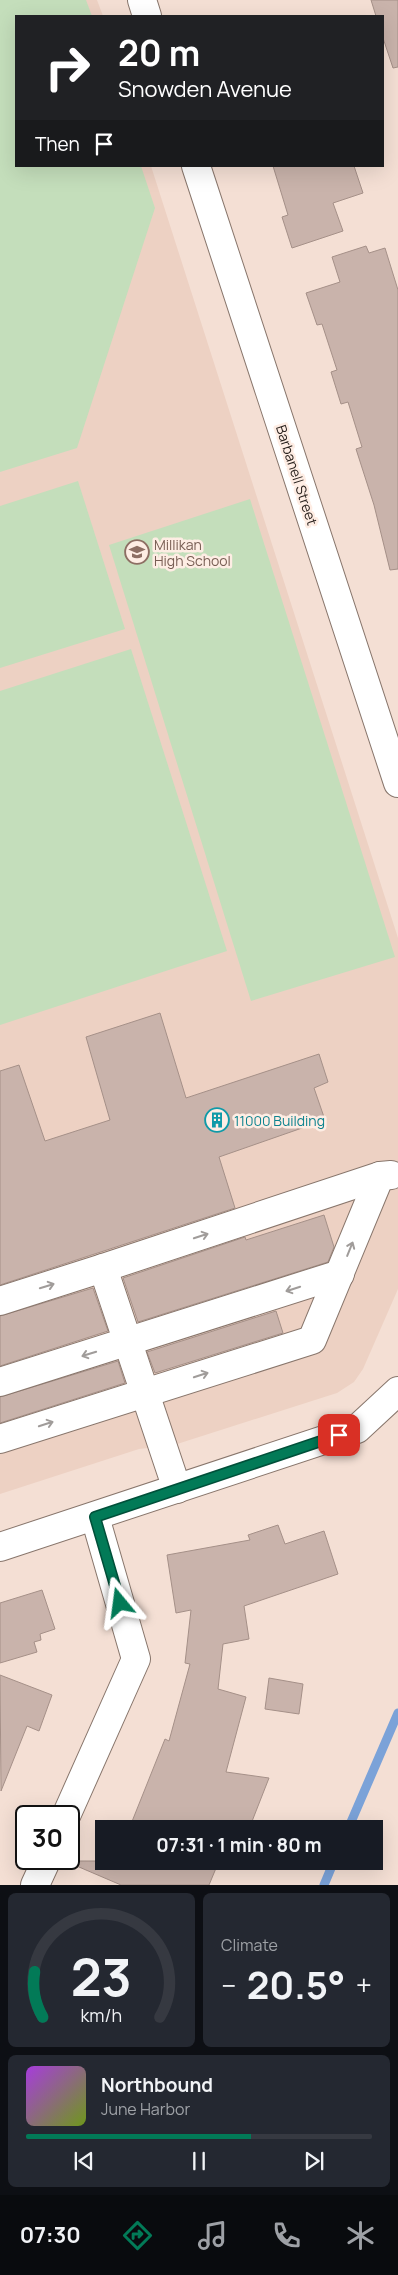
<!DOCTYPE html>
<html lang="en">
<head>
<meta charset="utf-8">
<style>
	body { margin:0; font-family:Manrope,sans-serif; background:#242831; color:#f1f3f6; height:100vh; display:flex; flex-direction:column; font-size:19px; white-space:nowrap }
	* { box-sizing:border-box; margin:0 }
	p { font-size:16px; color:#9ea1a6 }
	.icon { flex:none; width:28px; height:28px; fill:none; stroke:currentColor; stroke-width:2; stroke-linecap:round; stroke-linejoin:round }
	.map { position:relative; height:1885px; overflow:hidden }
	.drawer { display:flex; flex-direction:column; gap:8px; padding:8px; background:#0d0f14; flex:1 }
	.drawer>* { flex:none }
	.banner { position:absolute; left:15px; top:15px; width:369px; height:152px; border-radius:0px; box-shadow:0 5px 20px #0002; background:#202124; color:#fff; overflow:hidden }
	.speed { position:absolute; left:15px; top:1805px; display:flex; gap:10px; font-size:25px; font-weight:700; text-align:center }
	.speed>* { display:grid; place-content:center; width:65px; height:65px; border-radius:50%; background:#171b24; box-shadow:0 5px 20px #0002; line-height:1 }
	.speed .limit { border:2px solid #111; border-radius:8px; background:#fff; color:#111 }
	.pin { position:absolute; display:grid; place-items:center; width:42px; height:42px; color:#fff; margin:-21px; border-radius:10px; box-shadow:0 2px 8px #0006 }
	.me { position:absolute; width:55px; margin:-28px; rotate:344deg; stroke-linejoin:round; filter:drop-shadow(0 0 4px #0008) }
	.turn { display:flex; align-items:center; gap:18px; height:105px; padding:0 20px; font-size:22px }
	.turn .icon { width:65px; height:65px; stroke-width:2.5 }
	.turn b { display:block; font-size:35px; line-height:42px }
	.then { display:flex; align-items:center; height:48px; padding:0 20px; background:#0003; gap:10px; font-size:19px }
	.big { font-size:38px; font-weight:700; line-height:1.1 }
	.drawer .tile { flex:1; display:flex; flex-direction:column; justify-content:center; gap:8px; min-width:0; padding:0 18px; border-radius:8px; background:#242831 }
	.drawer .dial { align-items:center; gap:0 }
	.dial svg { height:130px; overflow:visible; fill:none; stroke:#363941; stroke-width:7; stroke-linecap:round; text-anchor:middle }
	.dial text { fill:#f1f3f6; stroke:none }
	.song { display:flex; align-items:center; gap:15px }
	.cover { width:60px; height:60px; border-radius:8px; background:linear-gradient(135deg,hsl(280 70% 55%),hsl(80 70% 35%)) }
	.played { height:5px; border-radius:2px; background:linear-gradient(90deg,#027a57 65%,#363941 65%) }
	.keys { display:flex; justify-content:space-around; direction:ltr }
	.heat { display:flex; justify-content:space-between; align-items:center; font-size:28px; direction:ltr }
	.drawer .tiles { flex:1; display:grid; gap:8px; grid-template-columns:1fr 1fr }
	.tile:last-child { grid-column:span 2 }
	.trip { position:absolute; left:95px; top:1820px; width:288px; height:50px; border-radius:0px; background:#171b24; box-shadow:0 5px 20px #0002; font-weight:700; line-height:50px; text-align:center }
	.tab-bar { display:flex; height:80px; justify-content:space-around; align-items:center; background:#090b0e; color:#9ea1a6 }
	.tab-bar .icon { width:35px; height:35px }
	.tab-bar .on { color:#027a57 }
	.tab-bar b { font-size:22px; color:#f1f3f6 }
	.map>svg:first-child { display:block }
	.built { fill:#edd1c3 }
	.green { fill:#c4debb }
	.lines { fill:none; stroke-linecap:round; stroke-linejoin:round }
	.stream { stroke:#7ba2d8; stroke-width:9 }
	.building { fill:#c9b3ab; stroke:#a59088 }
	.minor-casing { stroke:#88766c; stroke-width:30 }
	.minor { stroke:#fff; stroke-width:28 }
	.oneway { stroke:#a09c9a }
	.route-casing { stroke:#014f39; stroke-width:12 }
	.route { stroke:#027a57; stroke-width:9 }
	.labels { text-anchor:middle; dominant-baseline:central; stroke-width:5; stroke-linejoin:round; paint-order:stroke }
	.street-label { font-size:14px; fill:#2b231f; stroke:#feede4 }
	.education-label { font-size:14px; fill:#785e54; stroke:#feede4; text-anchor:start }
	.culture-label { font-size:14px; fill:#0d838f; stroke:#feede4; text-anchor:start }
</style>
</head>
<body>
<div class="map">
<svg width="398" height="1885" viewBox="0 0 398 1885">
	<rect width="100%" height="100%" fill="#f4dfd4"/>
	<path class="built" d="M0 0H97L103 16H16V166H151L398 938V1289L363 1369 354 1382 337 1393 174 1445 139 1449 0 1494Z"/>
	<g class="green">
		<path d="M0 0H86L92 16H16V166H141L155 208 77 448 0 472Z"/>
		<path d="M78 481 125 629 0 668V506Z"/>
		<path d="M250 499 395 957 251 1001 109 545Z"/>
		<path d="M131 649 227 951 0 1025V691Z"/>
	</g>
	<g class="lines">
		<g class="stream">
			<path d="M348 1829 398 1713"/>
			<path d="M324 1885 334 1861"/>
		</g>
	</g>
	<g class="building">
		<path d="M371 0H398V67L393 68 382 35V16H376Z"/>
		<path d="M273 166H354L363 193 333 203 343 231 292 248 282 217 288 215Z"/>
		<path d="M366 246 369 253 385 248 398 290V569L390 570 374 505 356 449 362 447 348 402 341 404 331 372 337 370 322 324 317 325 306 293 340 282 332 257Z"/>
		<path d="M160 1013 186 1098 319 1054 328 1082 314 1088 325 1120 219 1157 235 1208 0 1285V1071L19 1065 45 1141 110 1120 86 1037Z"/>
		<path d="M324 1215 334 1247 328 1262 138 1322 123 1278 245 1237 246 1240Z"/>
		<path d="M93 1288 108 1331 0 1366V1316Z"/>
		<path d="M276 1311 283 1333 155 1373 147 1352Z"/>
		<path d="M118 1361 125 1383 0 1423V1397Z"/>
		<path d="M278 1525 285 1544 324 1531 338 1574 244 1606 249 1639 223 1644 218 1689 246 1697 226 1772 269 1778 249 1829H129L165 1739 169 1741 190 1664 185 1663 191 1610 176 1613 167 1555 250 1540 248 1535Z"/>
		<path d="M42 1590 55 1629 40 1634 41 1640 34 1642 37 1652 0 1663V1603Z"/>
		<path d="M0 1675 52 1695 39 1731 27 1726 1 1791Z"/>
		<path d="M269 1678 303 1684 299 1714 265 1709Z"/>
		<path d="M65 1861H219L209 1885H121Z"/>
	</g>
	<g class="lines">
		<g class="minor-casing">
			<g id="minor">
				<path d="M142 0 147 16"/>
				<path d="M196 166 398 783"/>
				<path d="M103 1268 177 1489"/>
				<path d="M0 1301 103 1268 380 1176 391 1175"/>
				<path d="M0 1382 340 1274"/>
				<path d="M0 1439 312 1340 380 1176"/>
				<path d="M0 1547 357 1429 398 1391"/>
				<path d="M66 1816 136 1659 95 1517"/>
				<path d="M35 1885 47 1859"/>
			</g>
		</g>
		<use href="#minor" class="minor"/>
	</g>
	<defs><path id="oneway-shaft" d="M-6 0H5M1.5-3L5.5 0L1.5 3" fill="none" stroke-width="1.6" stroke-linecap="round" stroke-linejoin="round" transform="scale(1.25)"/></defs>
	<g class="oneway">
		<use href="#oneway-shaft" transform="translate(201 1236) rotate(-18)"/>
		<use href="#oneway-shaft" transform="translate(350 1249) rotate(-68)"/>
		<use href="#oneway-shaft" transform="translate(47 1286) rotate(-17)"/>
		<use href="#oneway-shaft" transform="translate(293 1289) rotate(162)"/>
		<use href="#oneway-shaft" transform="translate(89 1354) rotate(163)"/>
		<use href="#oneway-shaft" transform="translate(201 1375) rotate(-18)"/>
		<use href="#oneway-shaft" transform="translate(46 1424) rotate(-18)"/>
	</g>
	<g class="lines">
		<g class="route-casing">
			<path id="route" d="M120 1603 95 1517 339 1435"/>
		</g>
		<use href="#route" class="route"/>
	</g>
	<defs>
		<g id="school-ring" transform="scale(1.25)"><circle r="9.5" fill="#feede4" stroke="#8d6e63" stroke-width="1.5"/><path d="M0-5L7-2L0 1L-7-2ZM-4 1L0 2.5L4 1V4Q0 6-4 4Z" fill="#8d6e63"/></g>
		<g id="building-ring" transform="scale(1.25)"><circle r="9.5" fill="#feede4" stroke="#0f9aa8" stroke-width="1.5"/><path d="M-4-6H4V6H1V3H-1V6H-4ZM-2.5-4.3h1.7v1.8h-1.7ZM.8-4.3h1.7v1.8H.8ZM-2.5-1h1.7V.8h-1.7ZM.8-1h1.7V.8H.8Z" fill="#0f9aa8"/></g>
	</defs>
	<g fill-rule="evenodd">
		<use href="#school-ring" x="137" y="552"/>
		<use href="#building-ring" x="217" y="1120"/>
	</g>
	<g class="labels">
		<g class="street-label">
			<text transform="translate(297 475) rotate(72)">Barbanell Street</text>
		</g>
		<g class="education-label">
			<text x="154" y="544">Millikan<tspan x="154" dy="16">High School</tspan></text>
		</g>
		<g class="culture-label">
			<text x="234" y="1120">11000 Building</text>
		</g>
	</g>
</svg>
<div class="speed"><div class="limit">30</div></div>
<div class="pin" style="left:339px;top:1435px;background:#d93025"><svg class="icon" aria-label="arrive" viewBox="0 0 24 24"><path d="M6 21V4h12l-3 4 3 4H6"/></svg></div>
<svg class="me" style="left:120px;top:1603px" viewBox="-20 -20 40 40"><path d="M0-17L14 15 0 8-14 15z" fill="#027a57" stroke="#fff" stroke-width="4"/></svg>
<div class="trip">07:31 · 1 min · 80 m</div>
<div class="banner">
<div class="turn"><svg class="icon" aria-label="right" viewBox="0 0 24 24"><path d="M7 20v-9h11M14 6l5 5-5 5"/></svg><div><b>20 m</b>Snowden Avenue</div></div>
<div class="then">Then<svg class="icon" aria-label="arrive" viewBox="0 0 24 24"><path d="M6 21V4h12l-3 4 3 4H6"/></svg></div>
</div>
</div>
<section class="drawer">
<div class="tiles">
<div class="tile dial"><svg viewBox="0 0 100 80">
<path d="M14 69A42 42 0 1 1 86 69"/>
<path d="M14 69A42 42 0 0 1 9 41" stroke="#027a57"/>
<text x="50" y="56" font-size="32" font-weight="700">23</text>
<text x="50" y="72" font-size="11">km/h</text>
</svg></div>
<div class="tile"><p>Climate</p>
<div class="heat"><a>−</a><b class="big">20.5°</b><a>+</a></div>
</div>
<div class="tile">
<div class="song"><i class="cover"></i><div><b>Northbound</b><p>June Harbor</p></div></div>
<div class="played"></div>
<div class="keys"><svg class="icon" aria-label="previous" viewBox="0 0 24 24"><path d="M18 5L8 12l10 7zM5 5v14"/></svg><svg class="icon" aria-label="pause" viewBox="0 0 24 24"><path d="M8 5v14M16 5v14"/></svg><svg class="icon" aria-label="next" viewBox="0 0 24 24"><path d="M6 5l10 7-10 7zM19 5v14"/></svg></div>
</div>
</div>
</section>
<nav class="tab-bar">
<b>07:30</b>
<svg class="icon on" aria-label="directions" viewBox="0 0 24 24"><path d="M12 3l9 9-9 9-9-9zM9 14v-3h6M13 9l2 2-2 2"/></svg>
<svg class="icon" aria-label="music" viewBox="0 0 24 24"><path d="M9 18V5l10-2v13"/><circle cx="6" cy="18" r="3"/><circle cx="16" cy="16" r="3"/></svg>
<svg class="icon" aria-label="phone" viewBox="0 0 24 24"><path d="M5 4h4l2 5-3 2q2 4 5 5l2-3 5 2v4C11 20 4 13 5 4z"/></svg>
<svg class="icon" aria-label="climate" viewBox="0 0 24 24"><path d="M12 3v18M4 7l16 10M4 17L20 7"/></svg>
</nav>
</body>
</html>
